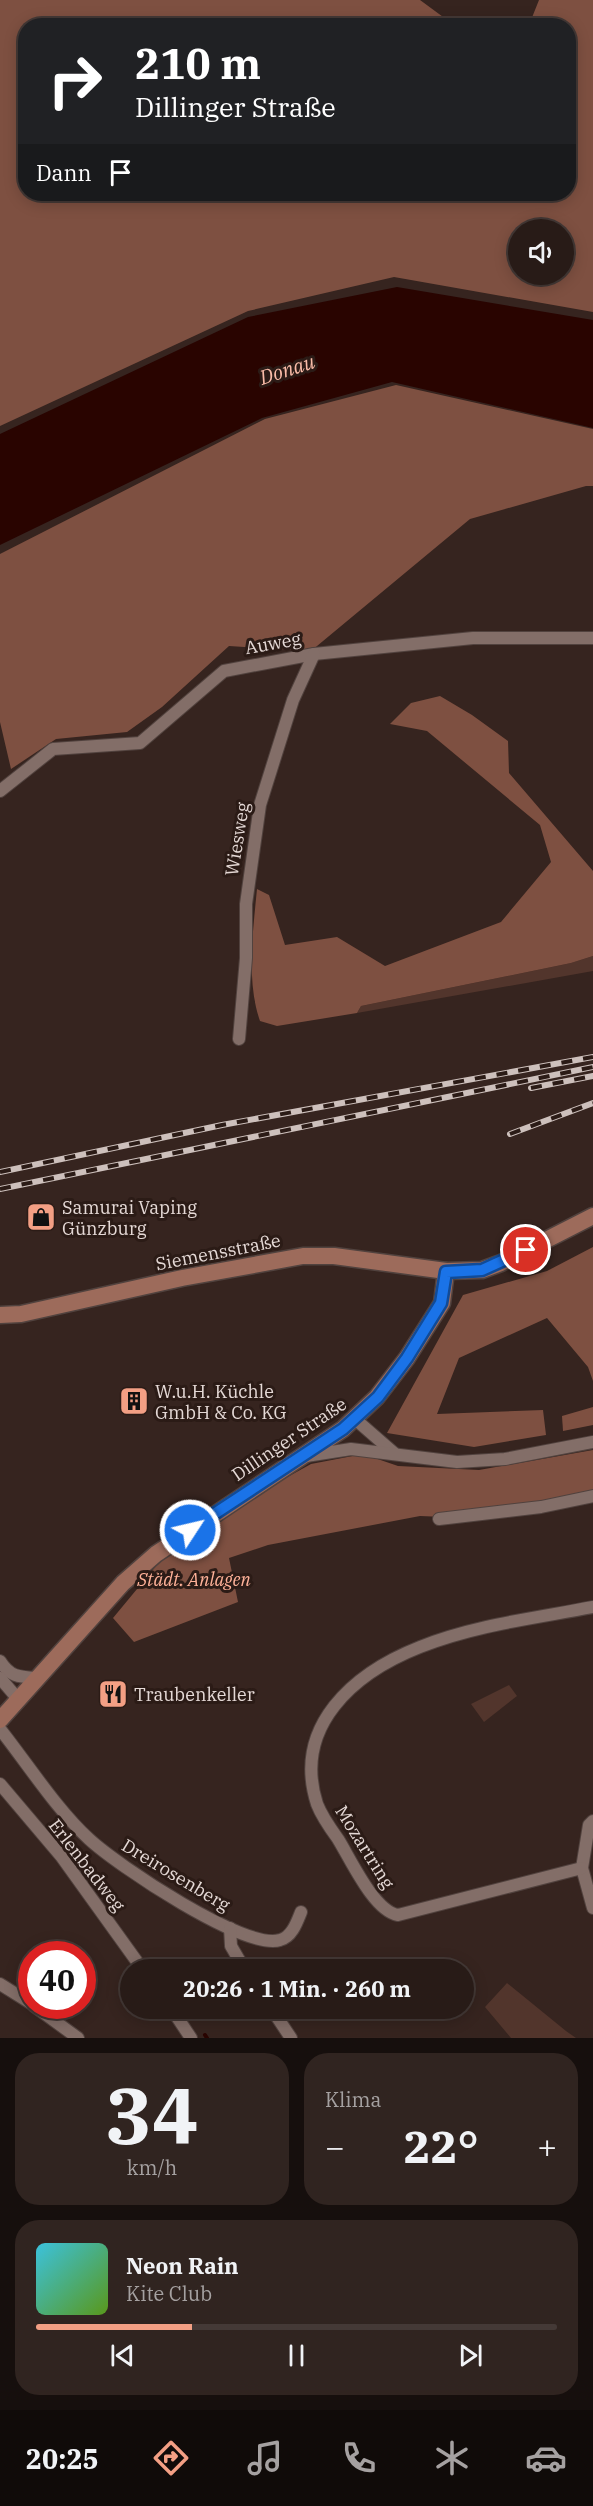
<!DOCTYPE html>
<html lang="de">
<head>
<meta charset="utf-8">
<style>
	body { margin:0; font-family:"IBM Plex Serif",serif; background:#302420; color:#f1f3f6; height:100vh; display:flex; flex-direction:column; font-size:22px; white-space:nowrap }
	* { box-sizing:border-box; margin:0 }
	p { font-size:20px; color:#a5a1a1 }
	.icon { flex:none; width:33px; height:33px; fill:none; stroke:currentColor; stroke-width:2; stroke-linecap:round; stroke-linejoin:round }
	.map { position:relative; height:2038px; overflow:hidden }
	.panel { display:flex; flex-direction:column; gap:15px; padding:15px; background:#160f0d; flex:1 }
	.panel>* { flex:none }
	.banner { position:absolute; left:18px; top:18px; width:558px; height:183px; border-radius:24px; box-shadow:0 3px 15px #0003,0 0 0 2px #443936; background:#202124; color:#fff; overflow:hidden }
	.tools { position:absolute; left:508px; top:219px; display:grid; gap:12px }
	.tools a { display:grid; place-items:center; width:66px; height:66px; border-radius:50%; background:#281b17; box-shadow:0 3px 15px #0003,0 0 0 2px #443936; font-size:30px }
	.speed { position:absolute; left:18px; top:1941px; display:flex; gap:12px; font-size:30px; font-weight:700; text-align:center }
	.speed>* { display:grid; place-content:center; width:78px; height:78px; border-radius:50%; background:#281b17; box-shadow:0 3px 15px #0003,0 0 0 2px #443936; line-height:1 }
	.speed .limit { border:9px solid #d22; background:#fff; color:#111 }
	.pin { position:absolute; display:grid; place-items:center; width:51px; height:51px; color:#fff; margin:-26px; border:3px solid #fff; border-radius:50%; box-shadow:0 2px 6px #0007 }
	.me { position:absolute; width:66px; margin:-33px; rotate:55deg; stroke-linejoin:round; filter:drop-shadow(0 0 4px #0008) }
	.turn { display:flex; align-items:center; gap:21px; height:126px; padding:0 18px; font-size:27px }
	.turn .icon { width:78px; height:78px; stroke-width:2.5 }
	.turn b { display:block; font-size:42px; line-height:51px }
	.then { display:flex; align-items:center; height:57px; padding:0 18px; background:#0003; gap:12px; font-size:22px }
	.big { font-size:45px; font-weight:800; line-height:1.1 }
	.panel .widget { flex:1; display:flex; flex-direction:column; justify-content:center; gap:9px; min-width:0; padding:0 21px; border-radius:24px; background:#302420 }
	.panel .dial { align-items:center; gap:0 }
	.dial b { font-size:78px; line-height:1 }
	.song { display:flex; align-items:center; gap:18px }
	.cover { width:72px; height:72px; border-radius:9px; background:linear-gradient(135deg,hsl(190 70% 55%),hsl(90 70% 35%)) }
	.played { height:6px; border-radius:3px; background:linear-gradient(90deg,#f39f84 30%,#443936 30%) }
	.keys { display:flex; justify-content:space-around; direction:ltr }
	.heat { display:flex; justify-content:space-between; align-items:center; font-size:33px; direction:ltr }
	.panel .tiles { flex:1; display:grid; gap:15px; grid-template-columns:1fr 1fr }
	.widget:last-child { grid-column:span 2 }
	.trip { position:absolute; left:120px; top:1959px; width:354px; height:60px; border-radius:30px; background:#281b17; box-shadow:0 3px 15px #0003,0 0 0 2px #443936; font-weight:800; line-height:60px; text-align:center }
	.tab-bar { display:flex; height:96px; justify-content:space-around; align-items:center; background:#100b09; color:#a5a1a1 }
	.tab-bar .icon { width:42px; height:42px }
	.tab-bar .selected { color:#f39f84 }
	.tab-bar b { font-size:27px; color:#f1f3f6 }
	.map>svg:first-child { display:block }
	.green { fill:#52352c }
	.forest { fill:#7e5041; fill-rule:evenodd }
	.water { fill:#290400 }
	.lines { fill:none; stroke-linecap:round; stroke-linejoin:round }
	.stream { stroke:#290400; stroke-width:4 }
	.street-casing { stroke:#51423e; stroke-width:14 }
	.secondary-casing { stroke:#51423e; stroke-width:19 }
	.street { stroke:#836e68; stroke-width:12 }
	.secondary { stroke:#9d6b5b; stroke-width:16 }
	.rail-casing { stroke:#cdc0bc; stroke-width:6 }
	.rail { stroke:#2b1b16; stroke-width:4; stroke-dasharray:11; stroke-linecap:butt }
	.route-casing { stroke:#114b97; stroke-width:15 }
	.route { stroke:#1a73e8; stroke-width:10 }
	.labels { text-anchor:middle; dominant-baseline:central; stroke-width:6; stroke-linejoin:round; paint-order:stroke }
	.street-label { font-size:18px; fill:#e5d9d6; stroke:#2b1b16 }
	.poi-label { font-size:18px; fill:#e5d9d6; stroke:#2b1b16; text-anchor:start }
	.park-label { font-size:18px; font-style:italic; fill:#ffb299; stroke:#2b1b16 }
	.water-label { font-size:20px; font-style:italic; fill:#fabca8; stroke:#2b1b16 }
</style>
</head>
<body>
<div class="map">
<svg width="593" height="2038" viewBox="0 0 593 2038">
	<rect width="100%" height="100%" fill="#36241f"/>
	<g class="green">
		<path d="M593 956V971L357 1013 361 1006 571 963Z"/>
		<path d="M509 1685 517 1696 484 1722 471 1704Z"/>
		<path d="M507 1983 566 2031 576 2038H511L485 2007Z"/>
	</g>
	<g class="forest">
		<path d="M0 0H420L454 25 26 26V194H568V26L529 25 539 0H593V312L394 277 248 311 0 426ZM519 230H564V274H519Z"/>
		<path d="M396 385 593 429V486H586L470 519 311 651 229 646 162 707 127 732 56 739 11 769 0 722V554L265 419Z"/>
		<path d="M440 696 472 715 508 741 509 773 593 871V956L571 963 361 1006 357 1013 277 1026 260 1021C246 981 253 931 257 889L269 895 285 945 337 937 385 966 501 922 551 862 540 825 427 731 390 724 411 703Z"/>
		<path d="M593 1247V1381L588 1367 547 1318 459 1358 437 1414 543 1410 546 1435 474 1447 387 1433 463 1295 547 1271Z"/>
		<path d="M593 1407V1425L563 1431 562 1416Z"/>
		<path d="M593 1450V1493L470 1518 420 1516 268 1545 229 1558 238 1602 134 1642 113 1618 166 1554 233 1507 311 1464 363 1454 398 1466 479 1470Z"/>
	</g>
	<path class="water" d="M397 287 593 320V428L392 382 262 418 0 545V434L248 317Z"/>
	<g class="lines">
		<path class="stream" d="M205 2035 207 2038"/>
		<g class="street-casing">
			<g id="street">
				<path d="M0 791 53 749 140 743 224 671 314 654 473 638H593"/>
				<path d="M239 1039 246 958V904L260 805 293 700 314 654"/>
				<path d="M355 1419 394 1453"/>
				<path d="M306 1456 351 1449 457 1462 505 1459 593 1442"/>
				<path d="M439 1519 541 1507 593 1496"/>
				<path d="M0 1661C10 1677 19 1677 37 1678"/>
				<path d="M0 1678 18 1699"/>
				<path d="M0 1729C27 1763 57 1810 89 1839 117 1865 245 1951 280 1940 292 1937 297 1922 301 1912"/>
				<path d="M0 1784 61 1856 143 1970"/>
				<path d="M593 1821 589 1825 582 1868 593 1908"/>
				<path d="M582 1868 398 1915C374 1911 351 1860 338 1839 330 1828 322 1817 317 1804 292 1726 354 1673 420 1647 475 1625 536 1618 593 1607"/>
				<path d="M230 1928 231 1946 245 1970"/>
				<path d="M0 1984 32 2004"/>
				<path d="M34 2006 78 2038"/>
				<path d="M171 2008 191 2038"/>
				<path d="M271 2008 291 2038"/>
			</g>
		</g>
		<g class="secondary-casing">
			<g id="secondary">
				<path d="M0 1315 21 1314 182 1278 303 1256H334L446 1271 482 1270 501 1263 593 1216"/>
				<path d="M0 1720 123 1583 156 1554 343 1429 377 1397 407 1358 442 1303 446 1271"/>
			</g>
		</g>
		<use href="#street" class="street"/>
		<use href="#secondary" class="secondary"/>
		<g class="rail-casing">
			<g id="rail">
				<path d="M531 1088 593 1076"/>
				<path d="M510 1134 593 1103"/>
				<path d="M0 1172 222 1125 593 1057"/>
				<path d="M0 1189 593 1067"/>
			</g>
		</g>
		<use href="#rail" class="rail"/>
	</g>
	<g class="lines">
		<g class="route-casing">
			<path id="route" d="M190 1530 343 1429 378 1397 407 1358 441 1303 446 1272 482 1270 526 1250"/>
		</g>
		<use href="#route" class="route"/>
	</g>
	<defs>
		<g id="shop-square" transform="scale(1.5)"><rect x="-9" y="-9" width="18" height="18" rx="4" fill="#f39f84" stroke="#2b1b16"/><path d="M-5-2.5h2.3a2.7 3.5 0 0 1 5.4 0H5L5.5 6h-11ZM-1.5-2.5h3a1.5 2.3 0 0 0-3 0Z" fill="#111"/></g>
		<g id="building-square" transform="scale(1.5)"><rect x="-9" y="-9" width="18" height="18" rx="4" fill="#f39f84" stroke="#2b1b16"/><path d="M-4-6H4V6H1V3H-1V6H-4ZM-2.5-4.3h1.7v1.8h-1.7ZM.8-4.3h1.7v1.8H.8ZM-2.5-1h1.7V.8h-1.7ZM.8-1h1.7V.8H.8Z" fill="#111"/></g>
		<g id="restaurant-square" transform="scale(1.5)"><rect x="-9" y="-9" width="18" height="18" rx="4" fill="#f39f84" stroke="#2b1b16"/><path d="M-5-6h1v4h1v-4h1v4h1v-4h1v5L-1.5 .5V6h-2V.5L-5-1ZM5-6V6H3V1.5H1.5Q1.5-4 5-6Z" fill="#111"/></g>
	</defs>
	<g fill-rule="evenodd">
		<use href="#shop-square" x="41" y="1217"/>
		<use href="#building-square" x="134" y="1401"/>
		<use href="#restaurant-square" x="113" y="1694"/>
	</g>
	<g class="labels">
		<g class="street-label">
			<text transform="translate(273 643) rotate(-10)">Auweg</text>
			<text transform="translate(237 839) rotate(-81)">Wiesweg</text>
			<text transform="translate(218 1252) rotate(-11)">Siemensstraße</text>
			<text transform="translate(289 1439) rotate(-34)">Dillinger Straße</text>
			<text transform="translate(365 1847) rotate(58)">Mozartring</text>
			<text transform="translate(87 1865) rotate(52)">Erlenbadweg</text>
			<text transform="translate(176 1875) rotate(31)">Dreirosenberg</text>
		</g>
		<g class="poi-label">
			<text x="62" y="1207">Samurai Vaping<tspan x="62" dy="21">Günzburg</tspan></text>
			<text x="155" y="1391">W.u.H. Küchle<tspan x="155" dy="21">GmbH &amp; Co. KG</tspan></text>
			<text x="134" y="1694">Traubenkeller</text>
		</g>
		<g class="park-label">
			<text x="194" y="1579">Städt. Anlagen</text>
		</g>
		<g class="water-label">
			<text transform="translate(287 369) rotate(-18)">Donau</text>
		</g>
	</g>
</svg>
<div class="tools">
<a><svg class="icon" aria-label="sound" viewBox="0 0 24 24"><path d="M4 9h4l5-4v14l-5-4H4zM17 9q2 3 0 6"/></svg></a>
</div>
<div class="speed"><div class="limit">40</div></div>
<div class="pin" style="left:526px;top:1250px;background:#d93025"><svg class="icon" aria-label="arrive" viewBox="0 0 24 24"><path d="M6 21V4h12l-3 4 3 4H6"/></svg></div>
<svg class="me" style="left:190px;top:1530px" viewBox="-20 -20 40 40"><circle r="17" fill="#1a73e8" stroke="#fff" stroke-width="3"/><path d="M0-11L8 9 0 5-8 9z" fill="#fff"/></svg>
<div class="trip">20:26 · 1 Min. · 260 m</div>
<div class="banner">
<div class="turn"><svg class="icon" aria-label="right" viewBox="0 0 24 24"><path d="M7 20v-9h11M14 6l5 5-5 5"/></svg><div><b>210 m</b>Dillinger Straße</div></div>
<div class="then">Dann<svg class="icon" aria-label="arrive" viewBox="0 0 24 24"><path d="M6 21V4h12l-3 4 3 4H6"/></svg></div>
</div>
</div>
<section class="panel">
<div class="tiles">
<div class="widget dial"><b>34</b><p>km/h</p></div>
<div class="widget"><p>Klima</p>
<div class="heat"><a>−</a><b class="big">22°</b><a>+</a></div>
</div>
<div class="widget">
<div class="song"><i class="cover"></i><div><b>Neon Rain</b><p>Kite Club</p></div></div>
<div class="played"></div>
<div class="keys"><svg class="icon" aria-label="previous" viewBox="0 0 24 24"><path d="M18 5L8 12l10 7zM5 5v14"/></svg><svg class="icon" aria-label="pause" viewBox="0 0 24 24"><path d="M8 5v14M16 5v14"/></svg><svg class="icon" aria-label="next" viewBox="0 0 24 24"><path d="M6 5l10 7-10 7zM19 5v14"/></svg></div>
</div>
</div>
</section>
<nav class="tab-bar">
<b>20:25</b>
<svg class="icon selected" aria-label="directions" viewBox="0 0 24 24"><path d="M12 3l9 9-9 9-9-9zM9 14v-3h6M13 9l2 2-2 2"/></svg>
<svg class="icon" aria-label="music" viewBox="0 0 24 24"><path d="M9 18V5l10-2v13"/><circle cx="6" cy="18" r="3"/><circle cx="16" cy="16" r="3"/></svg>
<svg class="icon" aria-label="phone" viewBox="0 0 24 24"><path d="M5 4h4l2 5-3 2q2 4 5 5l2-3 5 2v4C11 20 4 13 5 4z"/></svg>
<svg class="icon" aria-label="climate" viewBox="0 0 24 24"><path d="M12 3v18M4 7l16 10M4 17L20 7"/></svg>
<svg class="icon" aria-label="car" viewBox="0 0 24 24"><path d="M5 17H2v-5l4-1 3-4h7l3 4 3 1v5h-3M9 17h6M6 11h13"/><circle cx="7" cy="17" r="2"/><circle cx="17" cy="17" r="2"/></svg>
</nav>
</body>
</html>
